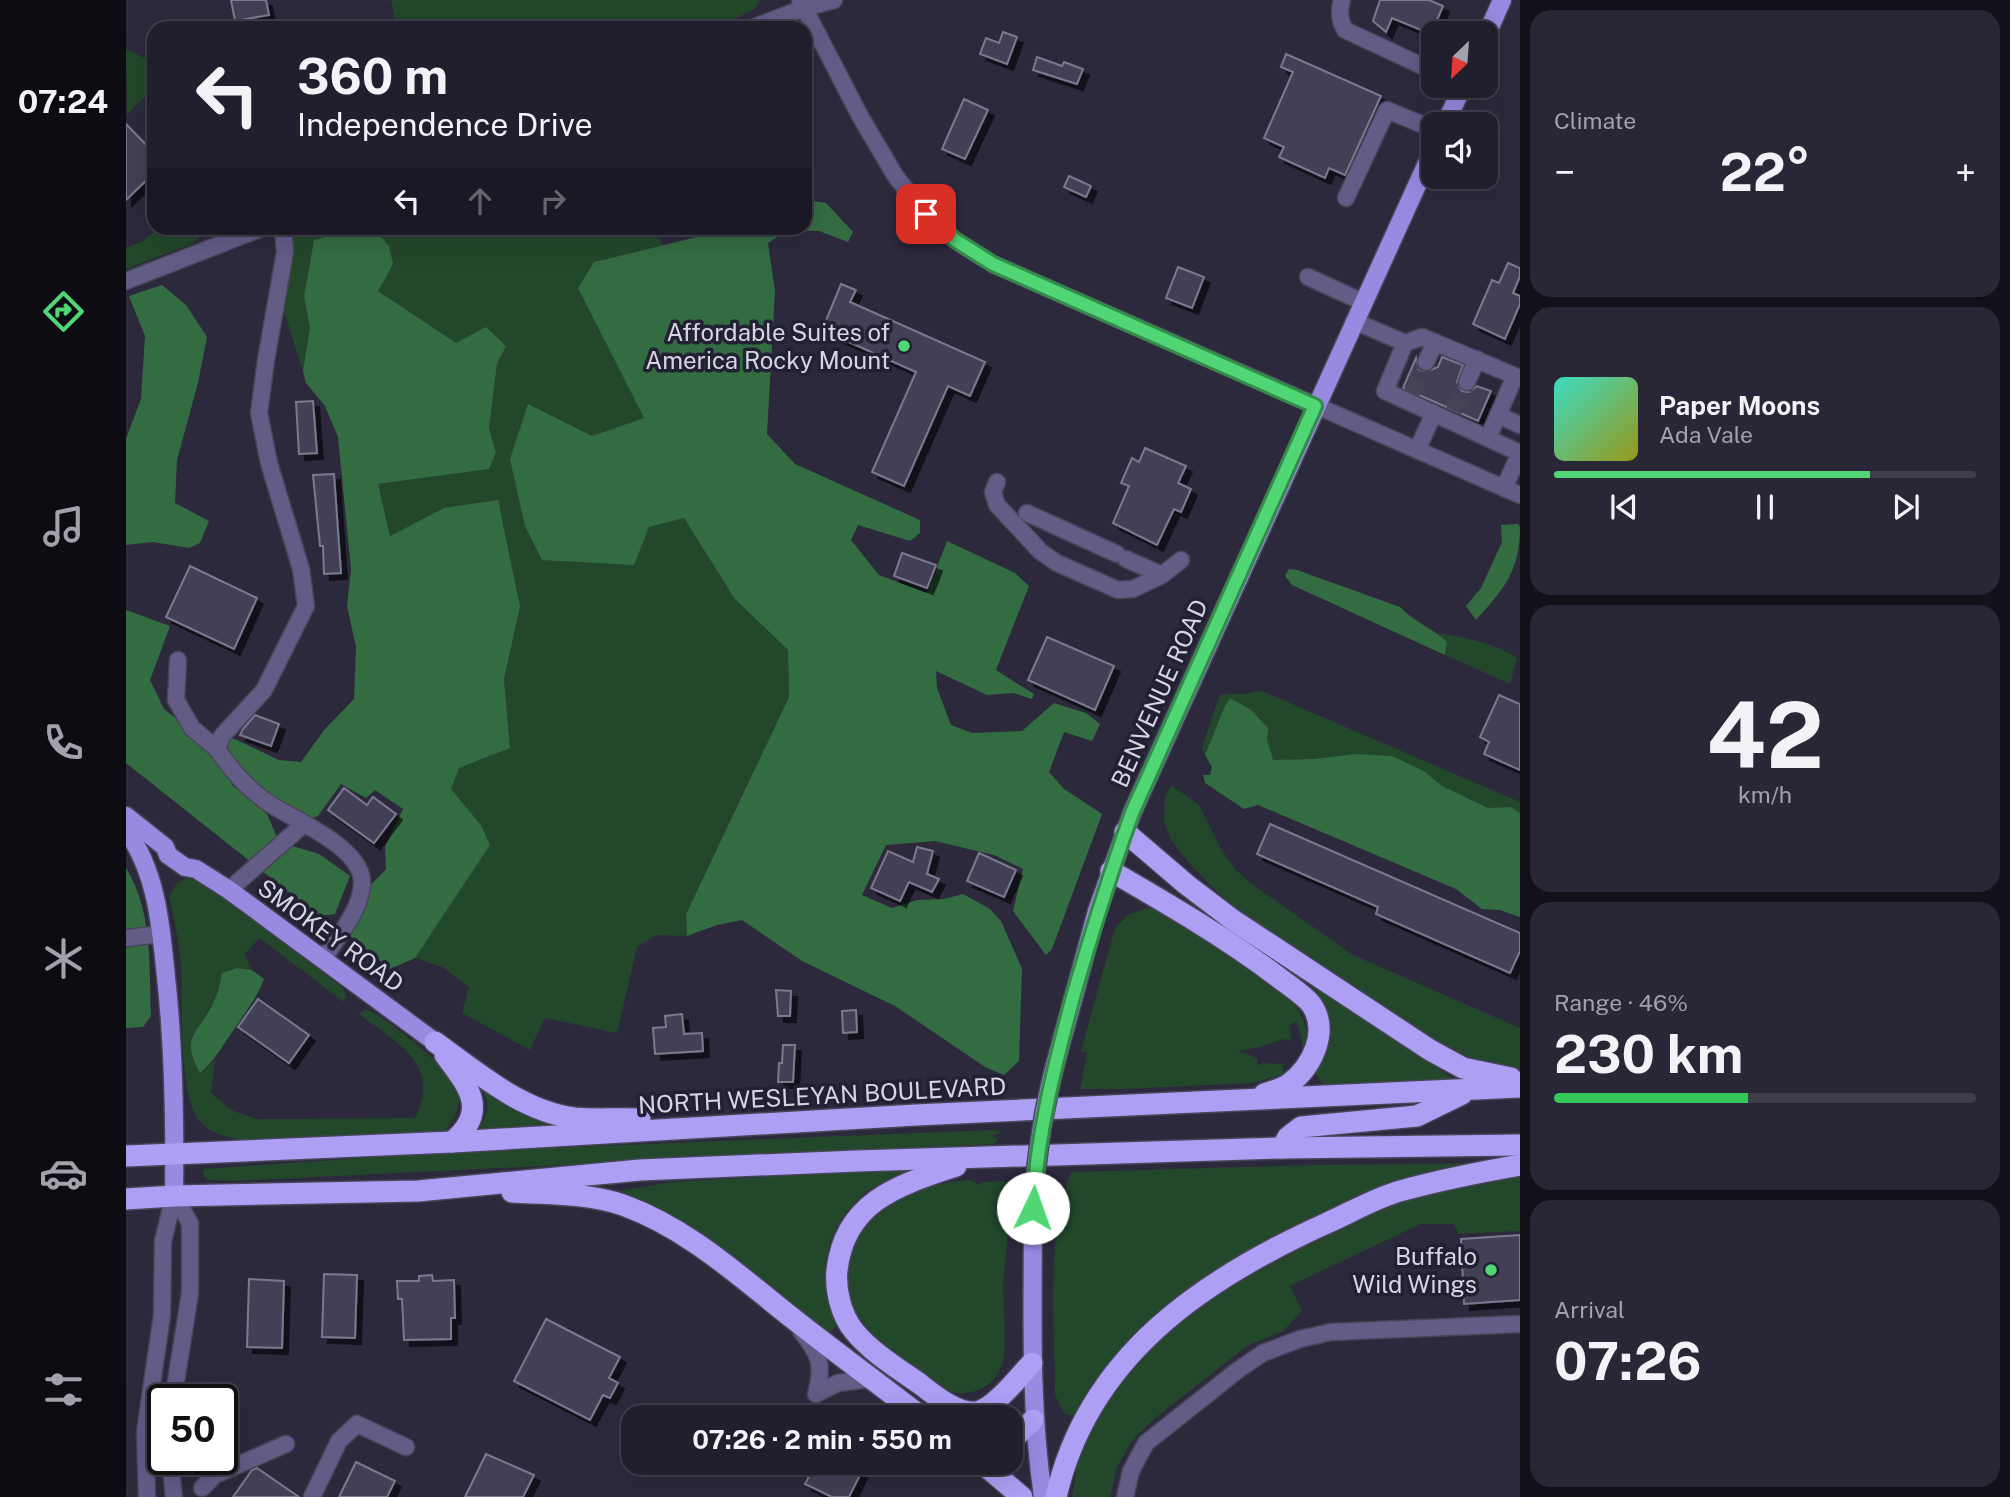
<!DOCTYPE html>
<html lang="en">
<head>
<meta charset="utf-8">
<style>
	body { margin:0; font-family:"Public Sans",sans-serif; background:#292736; color:#f1f3f6; height:100vh; display:flex; flex-direction:column; font-size:26px; white-space:nowrap }
	* { box-sizing:border-box; margin:0 }
	p { font-size:23px; color:#a2a2aa }
	.icon { flex:none; width:38px; height:38px; fill:none; stroke:currentColor; stroke-width:2; stroke-linecap:round; stroke-linejoin:round }
	.map { position:relative; flex:1; overflow:hidden }
	.sheet { display:flex; flex-direction:column; gap:10px; padding:10px; background:#121119; width:490px }
	.sheet>* { flex:none }
	.guide { position:absolute; left:21px; top:21px; width:665px; height:214px; border-radius:21px; box-shadow:0 7px 28px #0002,0 0 0 2px #3e3d4a; background:#211f2e; color:#f1f3f6; overflow:hidden }
	.needle { width:46px; rotate:205deg }
	.fabs { position:absolute; left:1295px; top:21px; display:grid; gap:14px }
	.fabs a { display:grid; place-items:center; width:77px; height:77px; border-radius:14px; background:#211f2e; box-shadow:0 7px 28px #0002,0 0 0 2px #3e3d4a; font-size:35px }
	.speed { position:absolute; left:21px; top:1384px; display:flex; gap:14px; font-size:35px; font-weight:700; text-align:center }
	.speed>* { display:grid; place-content:center; width:91px; height:91px; border-radius:50%; background:#211f2e; box-shadow:0 7px 28px #0002,0 0 0 2px #3e3d4a; line-height:1 }
	.speed .limit { border:4px solid #111; border-radius:10px; background:#fff; color:#111 }
	.pin { position:absolute; display:grid; place-items:center; width:60px; height:60px; color:#fff; margin:-30px; border-radius:14px; box-shadow:0 4px 10px #0006 }
	.me { position:absolute; width:77px; margin:-38px; rotate:3deg; stroke-linejoin:round; filter:drop-shadow(0 0 5px #0008) }
	.turn { display:flex; align-items:center; gap:24px; height:147px; padding:0 35px; font-size:32px }
	.turn .icon { width:91px; height:91px; stroke-width:2.5 }
	.turn b { display:block; font-size:49px; line-height:60px }
	.lanes { display:flex; align-items:center; height:66px; padding:0 35px; background:#0003; justify-content:center; gap:35px; direction:ltr }
	.lanes .off { opacity:.35 }
	.big { font-size:52px; font-weight:700; line-height:1.1 }
	.sheet .card { flex:1; display:flex; flex-direction:column; justify-content:center; gap:10px; min-width:0; padding:0 24px; border-radius:21px; background:#292736 }
	.sheet .dial { align-items:center; gap:0 }
	.dial b { font-size:91px; line-height:1 }
	.song { display:flex; align-items:center; gap:21px }
	.cover { width:84px; height:84px; border-radius:10px; background:linear-gradient(135deg,hsl(170 70% 55%),hsl(60 70% 35%)) }
	.played { height:7px; border-radius:4px; background:linear-gradient(90deg,#50d674 75%,#3e3d4a 75%) }
	.keys { display:flex; justify-content:space-around; direction:ltr }
	.heat { display:flex; justify-content:space-between; align-items:center; font-size:38px; direction:ltr }
	.charge { height:10px; border-radius:5px; background:linear-gradient(90deg,#34c759 46%,#3e3d4a 0) }
	.trip { position:absolute; left:495px; top:1405px; width:402px; height:70px; border-radius:21px; background:#211f2e; box-shadow:0 7px 28px #0002,0 0 0 2px #3e3d4a; font-weight:700; line-height:70px; text-align:center }
	main { display:flex; flex:1; min-height:0 }
	.tab-bar { display:flex; flex-direction:column; width:126px; justify-content:space-around; align-items:center; background:#0d0c12; color:#a2a2aa }
	.tab-bar .icon { width:49px; height:49px }
	.tab-bar .current { color:#50d674 }
	.tab-bar b { font-size:32px; color:#f1f3f6 }
	.map>svg:first-child { display:block }
	.green { fill:#23472b }
	.forest { fill:#346c41 }
	.building { fill:#434156; stroke:#7b7890; stroke-width:2; filter:url(#shadow) }
	.lines { fill:none; stroke-linecap:round; stroke-linejoin:round }
	.minor-tunnel { stroke:#464356; stroke-width:16; stroke-dasharray:16 8; stroke-linecap:butt }
	.minor-casing { stroke:#474558; stroke-width:19 }
	.major-casing { stroke:#474558; stroke-width:21 }
	.highway-casing { stroke:#474558; stroke-width:24 }
	.minor { stroke:#625c87; stroke-width:16 }
	.major { stroke:#9889e1; stroke-width:18 }
	.highway { stroke:#ac9ff4; stroke-width:21 }
	.major-bridge-casing { stroke:#474558; stroke-width:21; stroke-linecap:butt }
	.major-bridge { stroke:#9889e1; stroke-width:18 }
	.route-casing { stroke:#348b4b; stroke-width:18 }
	.route { stroke:#50d674; stroke-width:12 }
	.poi-dot { fill:#50d674; stroke:#222033; stroke-width:2.5 }
	.labels { text-anchor:middle; dominant-baseline:central; stroke-width:7; stroke-linejoin:round; paint-order:stroke }
	.poi-label { font-size:24px; fill:#d7d5e3; stroke:#222033; text-anchor:end }
	.street-label { font-size:24px; fill:#d7d5e3; stroke:#222033 }
</style>
</head>
<body>
<main>
<nav class="tab-bar">
<b>07:24</b>
<svg class="icon current" aria-label="directions" viewBox="0 0 24 24"><path d="M12 3l9 9-9 9-9-9zM9 14v-3h6M13 9l2 2-2 2"/></svg>
<svg class="icon" aria-label="music" viewBox="0 0 24 24"><path d="M9 18V5l10-2v13"/><circle cx="6" cy="18" r="3"/><circle cx="16" cy="16" r="3"/></svg>
<svg class="icon" aria-label="phone" viewBox="0 0 24 24"><path d="M5 4h4l2 5-3 2q2 4 5 5l2-3 5 2v4C11 20 4 13 5 4z"/></svg>
<svg class="icon" aria-label="climate" viewBox="0 0 24 24"><path d="M12 3v18M4 7l16 10M4 17L20 7"/></svg>
<svg class="icon" aria-label="car" viewBox="0 0 24 24"><path d="M5 17H2v-5l4-1 3-4h7l3 4 3 1v5h-3M9 17h6M6 11h13"/><circle cx="7" cy="17" r="2"/><circle cx="17" cy="17" r="2"/></svg>
<svg class="icon" aria-label="filters" viewBox="0 0 24 24"><path d="M4 7h16M4 17h16"/><circle cx="9" cy="7" r="2"/><circle cx="15" cy="17" r="2"/></svg>
</nav>
<div class="map">
<svg width="1394" height="1497" viewBox="0 0 1394 1497">
	<defs>
		<filter id="shadow"><feDropShadow dx="6" dy="6" stdDeviation="0" flood-color="#0009"/></filter>
	</defs>
	<rect width="100%" height="100%" fill="#2c293d"/>
	<g class="green">
		<path d="M265 0H634L629 9 590 28H271Z"/>
		<path d="M0 49 28 63V101L25 98 16 99 1 115Z"/>
		<path d="M32 228H81L66 244 0 269V248L17 241Z"/>
		<path d="M171 228H233L188 240 178 296 184 328 177 371 153 296 166 230Z"/>
		<path d="M247 228H530L536 245 468 262 452 288 518 418 466 436 402 405 523 527 558 518 608 598 662 650 663 697 560 913 561 936 531 935 511 947 491 1033 419 1018 404 1050 336 1013 343 987 316 967 289 958 364 845 355 825 325 789 333 768 384 748 378 679 394 606 318 508 264 536 252 484 363 469 370 453 363 428 371 364 380 346 330 343 252 291 263 246Z"/>
		<path d="M1312 633C1339 637 1368 643 1391 658L1384 684 1319 655 1321 642Z"/>
		<path d="M1130 691 1138 692 1394 802V813L1384 808H1362L1316 786 1298 771 1228 754 1188 759 1147 761 1141 739 1098 708 1079 755 1076 748 1093 696C1106 691 1118 697 1130 691Z"/>
		<path d="M1045 785 1073 805 1095 849 1109 869 1123 882 1227 955 1394 1028V1069L1373 1068 1328 1054 1106 907 1063 863 1045 840 1038 821 1039 798Z"/>
		<path d="M62 878 71 880 100 900 217 988 220 997 218 1002 133 938 119 954 126 970 111 968 96 973 89 1000 65 1038 74 1073 89 1060 85 1093 105 1110 131 1119 289 1118C316 1064 271 1043 233 1014L239 1009C256 1014 318 1065 328 1081 338 1099 331 1117 319 1131L117 1140C101 1137 83 1134 73 1120 52 1092 57 1003 55 965 53 942 48 918 43 896L52 882Z"/>
		<path d="M1021 908 1036 909 1166 997 1179 1024 1181 1035 1177 1049 1175 1036 1170 1021 1164 1025 1165 1041 1158 1039 1134 1047 1112 1051 1131 1058 1132 1066 1136 1063 1157 1064V1074L1127 1083 999 1089H954L961 1053 955 1051 989 928 1002 915Z"/>
		<path d="M1184 985 1238 1017 1329 1080 1205 1087 1196 1083 1188 1071C1191 1067 1196 1063 1198 1058 1211 1035 1202 1001 1184 985Z"/>
		<path d="M348 1079 444 1125 352 1129C368 1107 362 1099 348 1079Z"/>
		<path d="M865 1130 875 1132 865 1136 872 1139 868 1144 108 1181 81 1180 77 1175 78 1169 327 1152Z"/>
		<path d="M1376 1163 1275 1183 1093 1272 1012 1332 966 1383 947 1416 938 1413 929 1395C929 1334 919 1225 946 1172L1192 1165Z"/>
		<path d="M785 1169C769 1177 750 1184 737 1195 698 1227 688 1281 712 1324L701 1335 488 1192 546 1182Z"/>
		<path d="M1394 1175V1231L1333 1234 1328 1224H1294L1164 1286 1176 1311 1157 1331 1121 1346 1029 1418 1007 1439 991 1467 984 1497H946L952 1460 973 1406 1026 1341 1117 1275 1220 1223 1269 1204 1331 1187Z"/>
		<path d="M845 1180 852 1185 856 1182 883 1181C875 1197 879 1199 881 1216 884 1238 878 1263 877 1286 877 1308 880 1332 878 1355 877 1363 873 1373 868 1379 858 1391 838 1396 824 1392 811 1389 749 1340 739 1329 734 1323 728 1313 725 1306 721 1295 720 1280 722 1269 730 1210 791 1183 845 1180Z"/>
	</g>
	<g class="forest">
		<path d="M679 200 700 203 727 232 722 242 693 231 662 230 642 243 649 291 641 434 669 464 794 520V533L784 541 732 525 725 540 753 575 801 593 821 541 889 573 903 586 870 670 908 694 906 699 887 693 861 695 810 671 811 688 825 725 846 733 896 731 928 703 960 713 974 724 966 741 938 732 923 772 938 789 976 814 926 949 920 955 887 911 897 869 868 855 809 841 760 845 736 895 766 908 791 900 818 899 837 894 864 909 875 921 896 969 893 1061 878 1075 859 1067 769 1006 676 961 616 920 591 925 561 936 560 914 663 697 662 650 608 598 558 518 523 527 508 565 416 560 399 526 384 459 402 404 466 436 518 418 452 288 468 262 608 228H679Z"/>
		<path d="M233 228H247L263 246 267 264 252 291 330 343 360 327 380 346 371 364 363 428 370 453 363 469 252 484 264 536 318 508 372 500 394 607 378 679 384 748 333 768 325 789 355 825 364 845 289 958 264 969 221 934 238 892 260 869 259 847 277 809 249 790 240 798 215 784 192 816 177 821 120 779 105 784 141 814 153 842 193 854 224 876 209 914 193 916 0 763V610L44 626 24 680 38 709 71 735 109 739 153 760 175 762 199 729 228 699 230 647 221 606 225 569 212 437 199 406 180 383 177 371 184 328 178 296 188 240Z"/>
		<path d="M36 285 60 305 81 337 72 383 51 460 49 503 83 521 74 543 63 548 27 542 0 545V439L15 399 19 336 3 296Z"/>
		<path d="M1392 524 1394 527C1394 571 1378 589 1350 620L1340 606 1355 588 1376 542 1375 525Z"/>
		<path d="M1163 569 1171 570 1274 607C1288 622 1307 628 1321 642L1319 655 1166 585 1159 576Z"/>
		<path d="M1104 698 1125 710 1142 728 1141 739 1147 760 1188 759 1228 754 1266 756 1298 771 1316 786 1362 808 1384 807 1394 813V917L1374 910 1356 909 1330 889 1132 805 1118 809 1079 783 1077 775H1084L1086 767 1079 755 1098 708Z"/>
		<path d="M0 868C27 911 23 967 25 1016L17 1027 0 1028Z"/>
		<path d="M111 968 126 970 138 979C131 998 120 1011 109 1028 97 1044 90 1060 74 1073 53 1034 73 1034 88 1001 92 993 94 982 96 973Z"/>
	</g>
	<g class="building">
		<path d="M105 0H140L143 15 109 21Z"/>
		<path d="M1254 0H1303L1317 6 1305 34 1266 18 1260 32 1247 21Z"/>
		<path d="M877 32 891 37 881 64 854 54 860 38 873 43Z"/>
		<path d="M1160 54 1255 96 1219 175 1203 168 1199 178 1153 157 1158 147 1138 138 1167 72 1155 67Z"/>
		<path d="M911 57 936 66 938 62 957 69 951 84 907 70Z"/>
		<path d="M838 99 862 110 839 159 816 149Z"/>
		<path d="M0 124 28 153V173L0 200Z"/>
		<path d="M943 176 965 186 960 197 938 187Z"/>
		<path d="M1382 263 1394 268V276L1387 293 1394 296V304L1379 339 1347 324 1366 280 1373 283Z"/>
		<path d="M1052 267 1078 277 1066 308 1040 298Z"/>
		<path d="M715 284 730 290 724 302 859 362 844 396 822 386 778 486 746 472 790 372 696 330Z"/>
		<path d="M1316 357 1337 365 1331 382 1336 391 1343 392 1351 386 1365 391 1352 421 1277 388 1290 358 1292 369 1300 372 1312 367Z"/>
		<path d="M187 401 191 453 173 454 170 402Z"/>
		<path d="M1019 448 1060 466 1052 483 1065 489 1055 512 1048 509 1031 545 987 523 1003 486 995 483 1006 458 1013 462Z"/>
		<path d="M208 474 215 573 198 574 197 546H194L187 475Z"/>
		<path d="M776 553 810 565 801 588 768 576Z"/>
		<path d="M64 566 131 598 108 649 40 617Z"/>
		<path d="M921 637 988 666 969 710 902 680Z"/>
		<path d="M1373 695 1394 704V770L1358 754 1363 742 1354 737Z"/>
		<path d="M129 715 153 724 145 746 114 735 117 729Z"/>
		<path d="M218 788 241 805 247 797 270 814 248 843 202 810Z"/>
		<path d="M1144 824 1394 933V951L1384 973 1250 914 1252 907 1131 854Z"/>
		<path d="M791 847 807 851 801 874 813 879 806 892 783 882 774 901 745 888 762 851 787 862Z"/>
		<path d="M853 853 890 870 878 897 841 881Z"/>
		<path d="M650 990 665 991 664 1016H652Z"/>
		<path d="M132 999 183 1035 163 1063 112 1027Z"/>
		<path d="M730 1010 731 1032 717 1033 716 1011Z"/>
		<path d="M556 1014 558 1034 576 1033 577 1051 529 1054 527 1028 540 1027 539 1016Z"/>
		<path d="M657 1045H669L667 1082H652L653 1063H656Z"/>
		<path d="M1394 1235V1300L1338 1304 1335 1239Z"/>
		<path d="M198 1274 231 1275 229 1338 196 1337Z"/>
		<path d="M306 1275 307 1281 328 1280 329 1318H325V1339L278 1340 276 1299H272L271 1281H293V1276Z"/>
		<path d="M123 1279 158 1281 156 1348 121 1347Z"/>
		<path d="M420 1319 494 1357 483 1378 492 1383 484 1398 477 1395 464 1420 388 1381Z"/>
		<path d="M360 1454 408 1475 397 1497H339Z"/>
		<path d="M230 1462 269 1481 261 1497H213Z"/>
		<path d="M690 1463H730L738 1467 723 1497H706L679 1484Z"/>
		<path d="M131 1468 173 1497H107L126 1470Z"/>
	</g>
	<g class="lines">
		<g class="minor-tunnel">
			<path d="M1286 393 1300 362"/>
			<path d="M1328 411 1341 382"/>
		</g>
		<g class="minor-casing">
			<g id="minor">
				<path d="M674 0 734 116 770 177 800 214 829 240 867 264 1394 495"/>
				<path d="M1216 0C1213 11 1213 19 1219 30L1307 71"/>
				<path d="M626 28 678 8 708 0"/>
				<path d="M1220 198 1261 110 1307 129"/>
				<path d="M157 228 159 252 140 360 133 413 143 463 175 569 180 606 138 690 96 736 91 749C105 769 118 785 138 800 164 819 238 846 236 884 235 911 210 938 197 960"/>
				<path d="M1182 277 1237 302"/>
				<path d="M0 281 136 228"/>
				<path d="M1228 321 1279 343 1259 391 1394 453 1378 488"/>
				<path d="M1279 343 1296 337 1389 376 1362 438"/>
				<path d="M1300 362 1309 342"/>
				<path d="M1341 382 1351 359"/>
				<path d="M1372 415 1394 425"/>
				<path d="M1291 450 1308 413"/>
				<path d="M871 482 867 492 871 505 915 552 931 563 992 590 1007 589 1036 575 1055 560"/>
				<path d="M901 513 991 554"/>
				<path d="M1000 559 1036 575"/>
				<path d="M52 660 50 700 66 728 91 749"/>
				<path d="M103 890 178 824"/>
				<path d="M0 938 35 934"/>
				<path d="M675 1331C694 1355 698 1365 690 1394"/>
				<path d="M690 1394 712 1383 743 1379"/>
				<path d="M47 1400 64 1293V1223L48 1196"/>
				<path d="M44 1460 48 1497"/>
				<path d="M76 1488 89 1475 160 1444"/>
				<path d="M21 1497 19 1432 36 1315 37 1241 48 1196"/>
				<path d="M186 1497 213 1441 231 1424 280 1447"/>
				<path d="M999 1497 1005 1471 1020 1443 1112 1370 1137 1353 1174 1339 1205 1332 1394 1324"/>
			</g>
		</g>
		<g class="major-casing">
			<g id="major">
				<path d="M1360 36 1376 0"/>
				<path d="M1319 124 1337 86"/>
				<path d="M0 816 39 847 42 855 59 867 70 869 103 890 309 1042"/>
				<path d="M0 830C31 872 35 927 40 977 48 1050 49 1123 48 1196"/>
				<path d="M932 1054 971 911 1006 813 1307 150"/>
				<path d="M907 1208C907 1306 903 1400 917 1497"/>
			</g>
		</g>
		<g class="highway-casing">
			<g id="highway">
				<path d="M999 832 1061 885 1107 920 1304 1050 1337 1068 1385 1078"/>
				<path d="M985 871C1042 904 1099 937 1152 977 1162 985 1177 994 1185 1004 1204 1031 1186 1067 1163 1084 1156 1089 1146 1091 1138 1094"/>
				<path d="M309 1042C351 1072 395 1111 448 1118 469 1120 492 1118 514 1119"/>
				<path d="M319 1055C342 1086 364 1111 326 1142"/>
				<path d="M1156 1148 1162 1137 1175 1127 1291 1116 1336 1094"/>
				<path d="M0 1156 326 1142 790 1115 1394 1087"/>
				<path d="M830 1166C773 1185 719 1201 711 1270 709 1290 715 1315 728 1331 745 1352 771 1368 794 1384 808 1395 832 1415 851 1412 869 1408 893 1376 906 1363"/>
				<path d="M386 1192C422 1194 462 1193 497 1205 561 1228 612 1275 665 1317 708 1351 753 1384 797 1418"/>
				<path d="M0 1199 48 1196 292 1191 514 1170 731 1161 1156 1148 1394 1145"/>
				<path d="M886 1440 907 1420"/>
				<path d="M856 1463 896 1497"/>
				<path d="M930 1497C962 1356 1077 1279 1201 1223 1224 1213 1249 1198 1274 1191 1313 1180 1354 1172 1394 1165"/>
			</g>
		</g>
		<use href="#minor" class="minor"/>
		<use href="#major" class="major"/>
		<use href="#highway" class="highway"/>
		<g class="major-bridge-casing">
			<path id="major-bridge" d="M907 1208C910 1155 918 1105 932 1054"/>
		</g>
		<use href="#major-bridge" class="major-bridge"/>
	</g>
	<g class="lines">
		<g class="route-casing">
			<path id="route" d="M800 214 829 240 867 264 1189 406 1006 813C984 874 965 935 947 997 928 1068 911 1134 907 1208"/>
		</g>
		<use href="#route" class="route"/>
	</g>
	<g class="poi-dot">
		<circle cx="778" cy="346" r="7"/>
		<circle cx="1365" cy="1270" r="7"/>
	</g>
	<g class="labels">
		<g class="poi-label">
			<text x="764" y="332">Affordable Suites of<tspan x="764" dy="28">America Rocky Mount</tspan></text>
			<text x="1351" y="1256">Buffalo<tspan x="1351" dy="28">Wild Wings</tspan></text>
		</g>
		<g class="street-label">
			<text transform="translate(1033 693) rotate(-66)">BENVENUE ROAD</text>
			<text transform="translate(205 935) rotate(36)">SMOKEY ROAD</text>
			<text transform="translate(696 1095) rotate(-3)">NORTH WESLEYAN BOULEVARD</text>
		</g>
	</g>
</svg>
<div class="fabs">
<a><svg class="needle" viewBox="-14 -14 28 28"><path d="M0-13l5 13h-10z" fill="#e53935"/><path d="M0 13l5-13h-10z" fill="#a2a2aa"/></svg></a>
<a><svg class="icon" aria-label="sound" viewBox="0 0 24 24"><path d="M4 9h4l5-4v14l-5-4H4zM17 9q2 3 0 6"/></svg></a>
</div>
<div class="speed"><div class="limit">50</div></div>
<div class="pin" style="left:800px;top:214px;background:#d93025"><svg class="icon" aria-label="arrive" viewBox="0 0 24 24"><path d="M6 21V4h12l-3 4 3 4H6"/></svg></div>
<svg class="me" style="left:907px;top:1208px" viewBox="-20 -20 40 40"><circle r="19" fill="#fff"/><path d="M0-13L10 11 0 6-10 11z" fill="#50d674"/></svg>
<div class="trip">07:26 · 2 min · 550 m</div>
<div class="guide">
<div class="turn"><svg class="icon" aria-label="left" viewBox="0 0 24 24"><path d="M17 20v-9H6M10 6l-5 5 5 5"/></svg><div><b>360 m</b>Independence Drive</div></div>
<div class="lanes"><svg class="icon" aria-label="left" viewBox="0 0 24 24"><path d="M17 20v-9H6M10 6l-5 5 5 5"/></svg><svg class="icon off" aria-label="ahead" viewBox="0 0 24 24"><path d="M12 20V5M6 11l6-6 6 6"/></svg><svg class="icon off" aria-label="right" viewBox="0 0 24 24"><path d="M7 20v-9h11M14 6l5 5-5 5"/></svg></div>
</div>
</div>
<section class="sheet">
<div class="card"><p>Climate</p>
<div class="heat"><a>−</a><b class="big">22°</b><a>+</a></div>
</div>
<div class="card">
<div class="song"><i class="cover"></i><div><b>Paper Moons</b><p>Ada Vale</p></div></div>
<div class="played"></div>
<div class="keys"><svg class="icon" aria-label="previous" viewBox="0 0 24 24"><path d="M18 5L8 12l10 7zM5 5v14"/></svg><svg class="icon" aria-label="pause" viewBox="0 0 24 24"><path d="M8 5v14M16 5v14"/></svg><svg class="icon" aria-label="next" viewBox="0 0 24 24"><path d="M6 5l10 7-10 7zM19 5v14"/></svg></div>
</div>
<div class="card dial"><b>42</b><p>km/h</p></div>
<div class="card"><p>Range · 46%</p><b class="big">230 km</b><div class="charge"></div></div>
<div class="card"><p>Arrival</p><b class="big">07:26</b></div>
</section>
</main>
</body>
</html>
